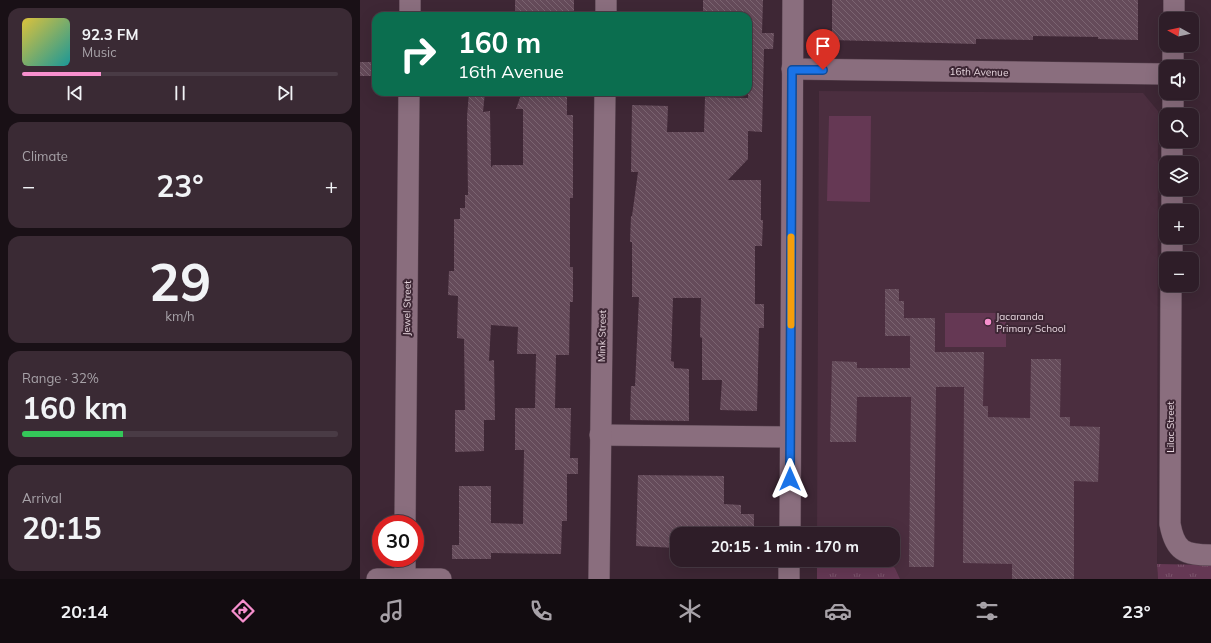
<!DOCTYPE html>
<html lang="en">
<head>
<meta charset="utf-8">
<style>
	body { margin:0; font-family:Mulish,sans-serif; background:#3a2a34; color:#f1f3f6; height:100vh; display:flex; flex-direction:column; font-size:15px; white-space:nowrap }
	* { box-sizing:border-box; margin:0 }
	p { font-size:13px; color:#a7a2a8 }
	.icon { flex:none; width:22px; height:22px; fill:none; stroke:currentColor; stroke-width:2; stroke-linecap:round; stroke-linejoin:round }
	.map { position:relative; flex:1; overflow:hidden }
	.sheet { display:flex; flex-direction:column; gap:8px; padding:8px; background:#191016; width:360px }
	.sheet>* { flex:none }
	.hud { position:absolute; left:12px; top:12px; width:380px; height:84px; border-radius:12px; box-shadow:0 4px 16px #0002,0 0 0 1px #493b45; background:#0b6e4f; color:#fff; overflow:hidden }
	.needle { width:26px; rotate:278deg }
	.tools { position:absolute; left:799px; top:12px; display:grid; gap:8px }
	.tools a { display:grid; place-items:center; width:40px; height:40px; border-radius:8px; background:#2e1d28; box-shadow:0 4px 16px #0002,0 0 0 1px #493b45; font-size:20px }
	.speed { position:absolute; left:12px; top:515px; display:flex; gap:8px; font-size:20px; font-weight:700; text-align:center }
	.speed>* { display:grid; place-content:center; width:52px; height:52px; border-radius:50%; background:#2e1d28; box-shadow:0 4px 16px #0002,0 0 0 1px #493b45; line-height:1 }
	.speed .limit { border:6px solid #d22; background:#fff; color:#111 }
	.pin { position:absolute; display:grid; place-items:center; width:34px; height:34px; color:#fff; margin:-41px -17px; border-radius:50% 50% 50% 0; rotate:-45deg; box-shadow:0 0 4px #0007 }
	.pin .icon { rotate:45deg }
	.me { position:absolute; width:44px; margin:-22px; rotate:0deg; stroke-linejoin:round; filter:drop-shadow(0 0 3px #0008) }
	.turn { display:flex; align-items:center; gap:14px; height:84px; padding:0 20px; font-size:18px }
	.turn .icon { width:52px; height:52px; stroke-width:2.5 }
	.turn b { display:block; font-size:28px; line-height:34px }
	.big { font-size:30px; font-weight:700; line-height:1.1 }
	.sheet .widget { flex:1; display:flex; flex-direction:column; justify-content:center; gap:6px; min-width:0; padding:0 14px; border-radius:12px; background:#3a2a34 }
	.sheet .dial { align-items:center; gap:0 }
	.dial b { font-size:52px; line-height:1 }
	.song { display:flex; align-items:center; gap:12px }
	.cover { width:48px; height:48px; border-radius:6px; background:linear-gradient(135deg,hsl(50 70% 55%),hsl(180 70% 35%)) }
	.played { height:4px; border-radius:2px; background:linear-gradient(90deg,#f790ce 25%,#493b45 25%) }
	.keys { display:flex; justify-content:space-around; direction:ltr }
	.heat { display:flex; justify-content:space-between; align-items:center; font-size:22px; direction:ltr }
	.charge { height:6px; border-radius:3px; background:linear-gradient(90deg,#34c759 32%,#493b45 0) }
	.trip { position:absolute; left:310px; top:527px; width:230px; height:40px; border-radius:12px; background:#2e1d28; box-shadow:0 4px 16px #0002,0 0 0 1px #493b45; font-weight:700; line-height:40px; text-align:center }
	.dock { display:flex; height:64px; justify-content:space-around; align-items:center; background:#120c10; color:#a7a2a8 }
	.dock .icon { width:28px; height:28px }
	.dock .current { color:#f790ce }
	.dock b { font-size:18px; color:#f1f3f6 }
	main { display:flex; flex:1; min-height:0 }
	.map>svg:first-child { display:block }
	.built { fill:#4b2e3f }
	.grass { fill:url(#grass-tufts) }
	.pitch { fill:#653854 }
	.building { fill:url(#building-back-hatch) }
	.lines { fill:none; stroke-linecap:round; stroke-linejoin:round }
	.street-casing { stroke:#57434f; stroke-width:22 }
	.street { stroke:#8a6e7e; stroke-width:21 }
	.route-casing { stroke:#114b97; stroke-width:10 }
	.route { stroke:#1a73e8; stroke-width:7 }
	.slow { stroke:#f59e0b; stroke-width:7 }
	.poi-dot { fill:#f790ce; stroke:#3e2735; stroke-width:1.5 }
	.labels { text-anchor:middle; dominant-baseline:central; stroke-width:4; stroke-linejoin:round; paint-order:stroke }
	.street-label { font-size:10px; fill:#e7d7df; stroke:#3e2735 }
	.poi-label { font-size:10px; fill:#e7d7df; stroke:#3e2735; text-anchor:start }
</style>
</head>
<body>
<main>
<section class="sheet">
<div class="widget">
<div class="song"><i class="cover"></i><div><b>92.3 FM</b><p>Music</p></div></div>
<div class="played"></div>
<div class="keys"><svg class="icon" aria-label="previous" viewBox="0 0 24 24"><path d="M18 5L8 12l10 7zM5 5v14"/></svg><svg class="icon" aria-label="pause" viewBox="0 0 24 24"><path d="M8 5v14M16 5v14"/></svg><svg class="icon" aria-label="next" viewBox="0 0 24 24"><path d="M6 5l10 7-10 7zM19 5v14"/></svg></div>
</div>
<div class="widget"><p>Climate</p>
<div class="heat"><a>−</a><b class="big">23°</b><a>+</a></div>
</div>
<div class="widget dial"><b>29</b><p>km/h</p></div>
<div class="widget"><p>Range · 32%</p><b class="big">160 km</b><div class="charge"></div></div>
<div class="widget"><p>Arrival</p><b class="big">20:15</b></div>
</section>
<div class="map">
<svg width="851" height="579" viewBox="0 0 851 579">
	<defs>
		<pattern id="grass-tufts" width="24" height="20" patternUnits="userSpaceOnUse"><rect width="24" height="20" fill="#653854"/><path d="M3 7l-1-3M5 7V3M7 7l1-3M15 17l-1-3M17 17v-4M19 17l1-3" fill="none" stroke="#7b546c"/></pattern>
		<pattern id="building-back-hatch" width="6" height="6" patternUnits="userSpaceOnUse"><rect width="6" height="6" fill="#654b5a"/><path d="M-1 5l2 2M0 0l6 6M5-1l2 2" fill="none" stroke="#7b6471"/></pattern>
	</defs>
	<rect width="100%" height="100%" fill="#3e2735"/>
	<path class="built" d="M459 91 783 93 798 111 797 564 798 579H540L535 568 523 560H533V534H457Z"/>
	<g class="grass">
		<path d="M457 560H523L535 568 540 579H457Z"/>
		<path d="M797 564 851 565V579H798Z"/>
	</g>
	<g class="pitch">
		<path d="M469 116H511L510 202 467 201Z"/>
		<rect x="585" y="313" width="61" height="34"/>
	</g>
	<g class="building">
		<rect x="155" y="0" width="59" height="16"/>
		<path d="M343 0H403L402 33H414L413 49H404L402 132 388 131V159L368 180H401V220H403L402 246H395V304H404V328H399L397 411 360 410 362 380H342V338L340 337 341 298H313L311 361 314 362V368L329 369V421L270 420 271 386H275L279 297H272V242H270L271 216H272L278 172H271L272 105 308 106 307 132H344L345 97 388 98V16H343Z"/>
		<path d="M472 0H778V40L738 39V37L673 36V40L616 39V44L472 40Z"/>
		<path d="M0 62H15L14 76H0Z"/>
		<path d="M109 92H125L123 112 130 111 131 168 133 165H163V109H156L162 92H207V115H213V198H210V267H213V302H210L209 355H196L195 408H211L210 458H218V474H207V521H202L201 554 131 553V559H92V545H99V486H131V523L163 524 164 450H155V408H175L176 354H157L158 327 131 325 129 361 134 360 135 420H124V451L95 452V410H105L104 339 97 338 98 296 88 295 89 271H94V219H100V208H105V195H108L107 117Z"/>
		<path d="M525 289H539V301H544V318H575V352H624L623 406H628V417L670 418 671 359H701L700 417H710V426L740 427 738 482 714 481V579H652V564L603 563 604 387H576L574 567H549L551 397H497L496 442H470L472 361 497 362V368H550V336H525Z"/>
		<path d="M278 475 364 476V504L381 505V514H394V534H317V548L276 546Z"/>
	</g>
	<g class="lines">
		<g class="street-casing">
			<g id="street">
				<path d="M50 16V0"/>
				<path d="M246 16V0"/>
				<path d="M814 19V0"/>
				<path d="M813 67V45"/>
				<path d="M432 69 806 74"/>
				<path d="M813 115V93"/>
				<path d="M812 163V141"/>
				<path d="M812 211V189"/>
				<path d="M812 259V237"/>
				<path d="M811 285 810 524C815 551 824 555 851 555"/>
				<path d="M240 435 430 437"/>
				<path d="M45 524 49 92"/>
				<path d="M430 534 433 0"/>
				<path d="M17 579H81"/>
				<path d="M45 579V558"/>
				<path d="M239 579 245 92"/>
				<path d="M429 579V560"/>
			</g>
		</g>
		<use href="#street" class="street"/>
	</g>
	<g class="lines">
		<g class="route-casing">
			<path id="route" d="M430 479 432 70H463"/>
		</g>
		<use href="#route" class="route"/>
		<path class="slow" d="M431 325V237"/>
	</g>
	<circle class="poi-dot" cx="628" cy="322" r="4"/>
	<g class="labels">
		<g class="street-label">
			<text transform="translate(619 72) rotate(1)">16th Avenue</text>
			<text transform="translate(47 308) rotate(-89)">Jewel Street</text>
			<text transform="translate(242 336) rotate(-89)">Mink Street</text>
			<text transform="translate(810 427) rotate(-90)">Lilac Street</text>
		</g>
		<g class="poi-label">
			<text x="636" y="316">Jacaranda<tspan x="636" dy="12">Primary School</tspan></text>
		</g>
	</g>
</svg>
<div class="tools">
<a><svg class="needle" viewBox="-14 -14 28 28"><path d="M0-13l5 13h-10z" fill="#e53935"/><path d="M0 13l5-13h-10z" fill="#a7a2a8"/></svg></a>
<a><svg class="icon" aria-label="sound" viewBox="0 0 24 24"><path d="M4 9h4l5-4v14l-5-4H4zM17 9q2 3 0 6"/></svg></a>
<a><svg class="icon" aria-label="search" viewBox="0 0 24 24"><circle cx="10" cy="10" r="6"/><path d="M15 15l6 6"/></svg></a>
<a><svg class="icon" aria-label="layers" viewBox="0 0 24 24"><path d="M12 4l9 5-9 5-9-5zM3 14l9 5 9-5"/></svg></a>
<a>+</a>
<a>−</a>
</div>
<div class="speed"><div class="limit">30</div></div>
<div class="pin" style="left:463px;top:70px;background:#d93025"><svg class="icon" aria-label="arrive" viewBox="0 0 24 24"><path d="M6 21V4h12l-3 4 3 4H6"/></svg></div>
<svg class="me" style="left:430px;top:479px" viewBox="-20 -20 40 40"><path d="M0-17L14 15 0 8-14 15z" fill="#1a73e8" stroke="#fff" stroke-width="4"/></svg>
<div class="trip">20:15 · 1 min · 170 m</div>
<div class="hud">
<div class="turn"><svg class="icon" aria-label="right" viewBox="0 0 24 24"><path d="M7 20v-9h11M14 6l5 5-5 5"/></svg><div><b>160 m</b>16th Avenue</div></div>
</div>
</div>
</main>
<nav class="dock">
<b>20:14</b>
<svg class="icon current" aria-label="directions" viewBox="0 0 24 24"><path d="M12 3l9 9-9 9-9-9zM9 14v-3h6M13 9l2 2-2 2"/></svg>
<svg class="icon" aria-label="music" viewBox="0 0 24 24"><path d="M9 18V5l10-2v13"/><circle cx="6" cy="18" r="3"/><circle cx="16" cy="16" r="3"/></svg>
<svg class="icon" aria-label="phone" viewBox="0 0 24 24"><path d="M5 4h4l2 5-3 2q2 4 5 5l2-3 5 2v4C11 20 4 13 5 4z"/></svg>
<svg class="icon" aria-label="climate" viewBox="0 0 24 24"><path d="M12 3v18M4 7l16 10M4 17L20 7"/></svg>
<svg class="icon" aria-label="car" viewBox="0 0 24 24"><path d="M5 17H2v-5l4-1 3-4h7l3 4 3 1v5h-3M9 17h6M6 11h13"/><circle cx="7" cy="17" r="2"/><circle cx="17" cy="17" r="2"/></svg>
<svg class="icon" aria-label="filters" viewBox="0 0 24 24"><path d="M4 7h16M4 17h16"/><circle cx="9" cy="7" r="2"/><circle cx="15" cy="17" r="2"/></svg>
<b>23°</b>
</nav>
</body>
</html>
